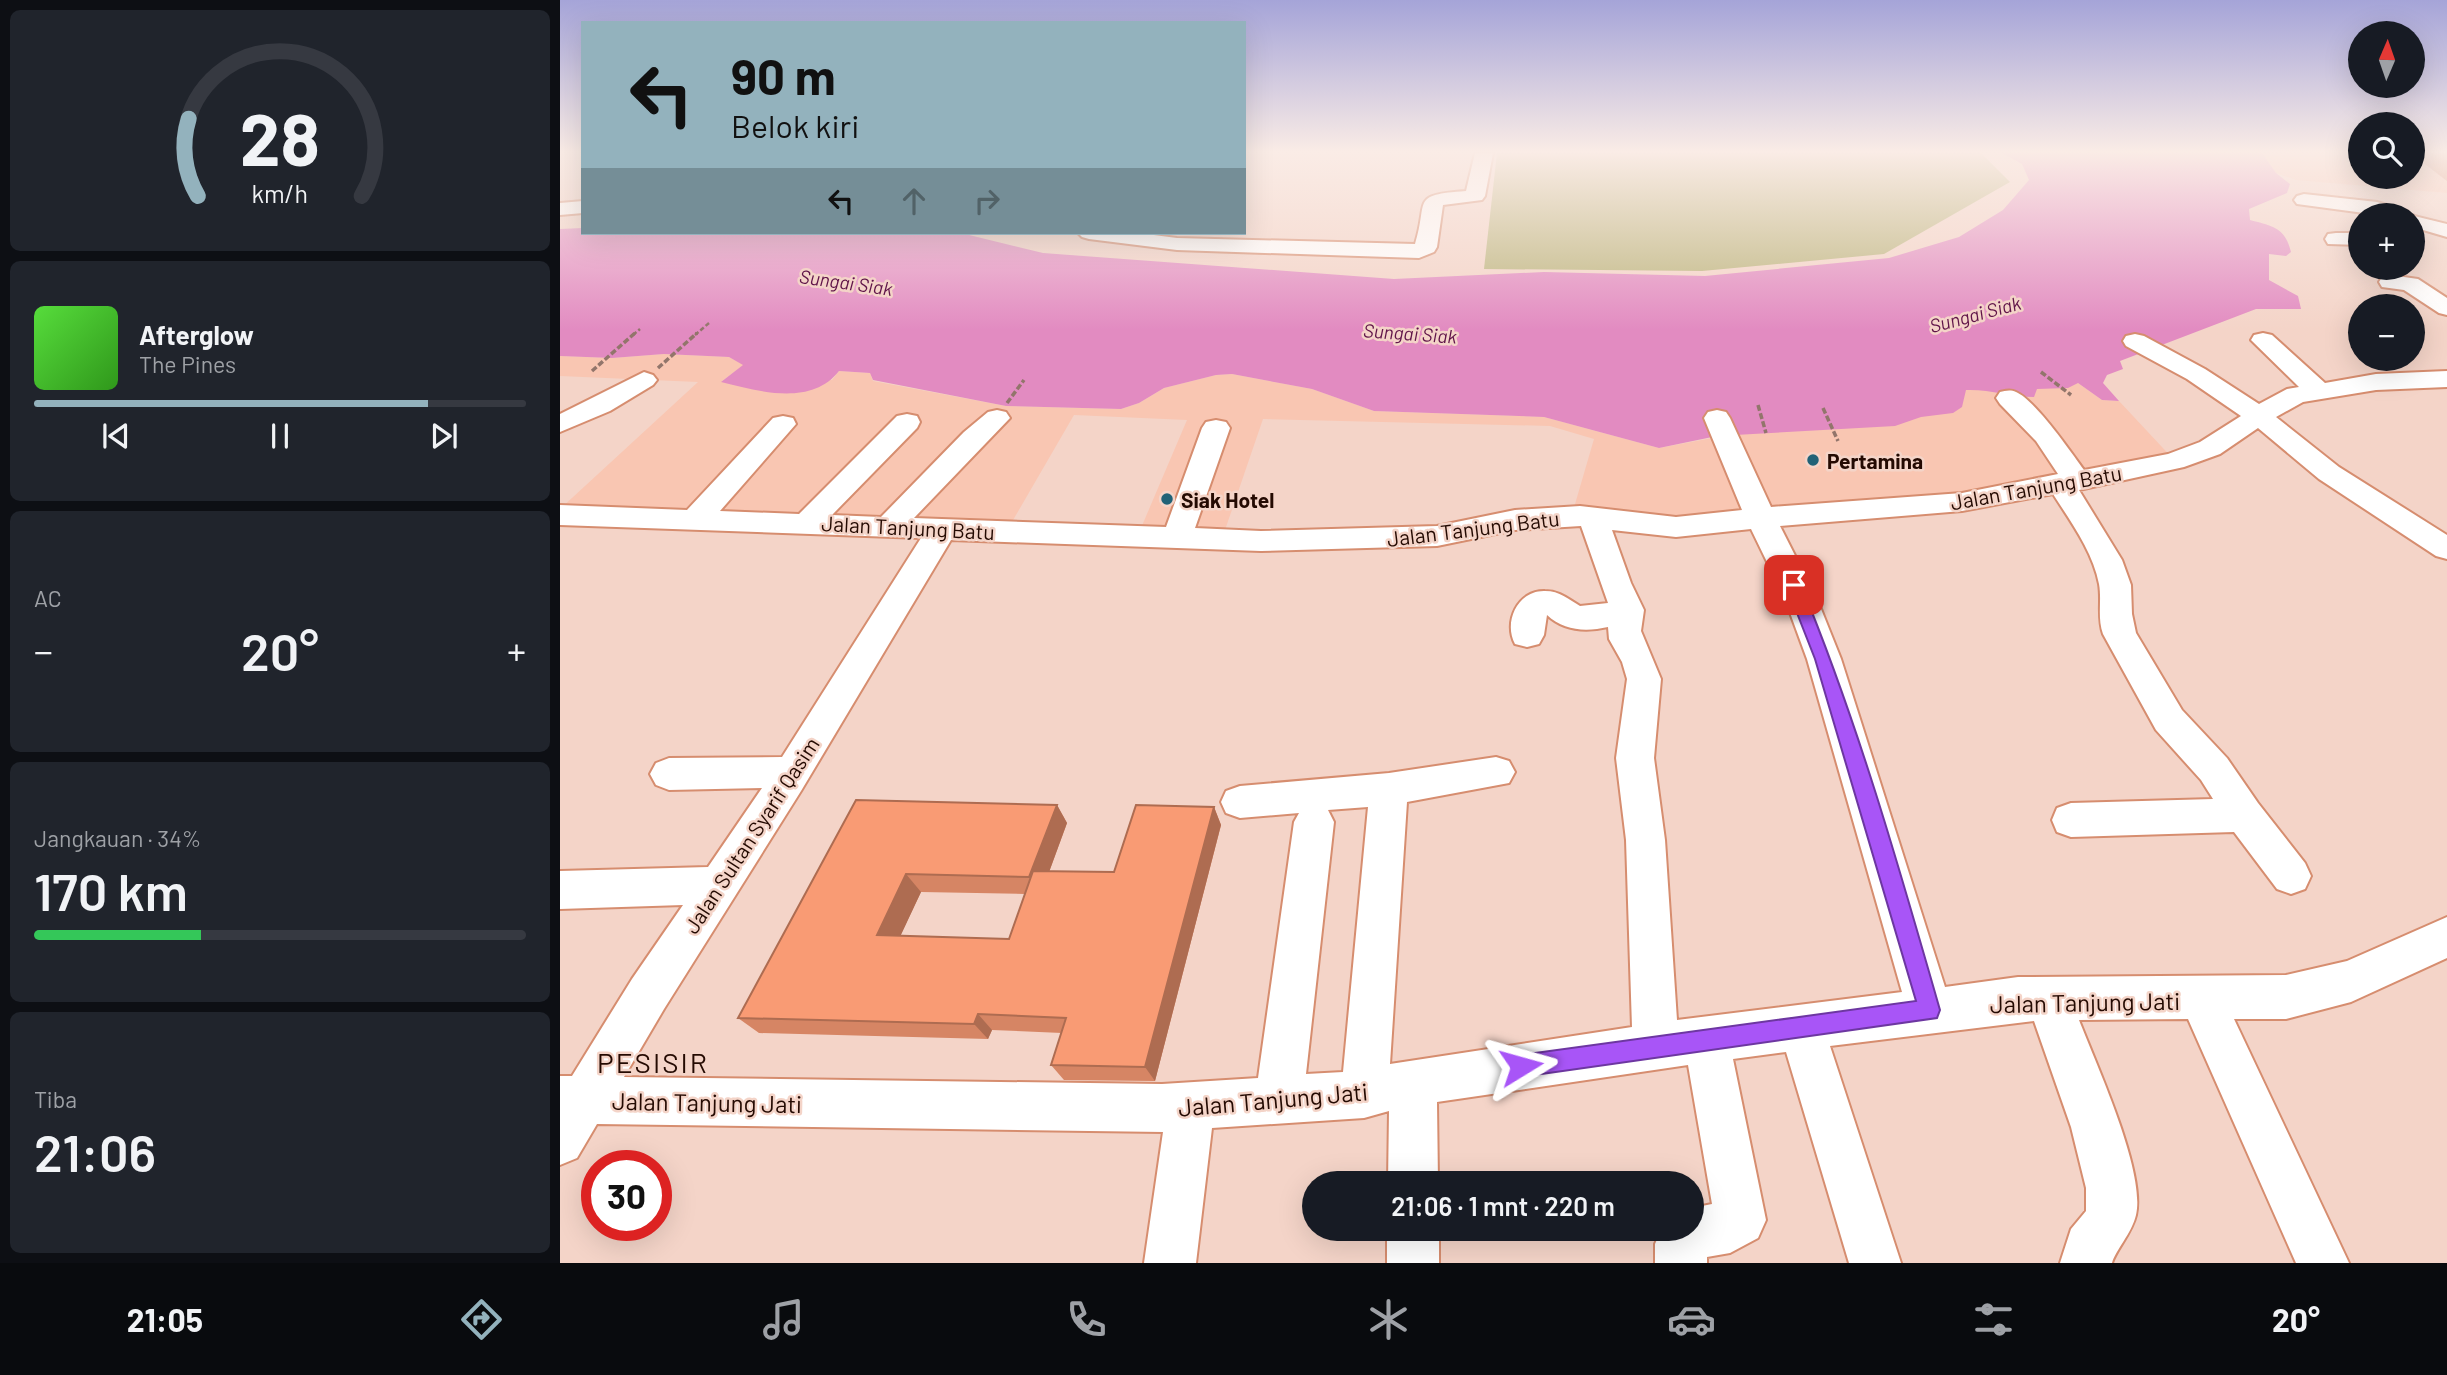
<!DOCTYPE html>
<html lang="id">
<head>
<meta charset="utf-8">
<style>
	body { margin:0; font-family:Barlow,sans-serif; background:#20242c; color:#f1f3f6; height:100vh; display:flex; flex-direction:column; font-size:26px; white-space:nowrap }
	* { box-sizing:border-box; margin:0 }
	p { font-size:23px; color:#9ea1a6 }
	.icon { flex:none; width:38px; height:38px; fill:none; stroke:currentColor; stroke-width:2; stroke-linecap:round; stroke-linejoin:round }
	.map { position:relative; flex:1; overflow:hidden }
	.side { display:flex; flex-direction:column; gap:10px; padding:10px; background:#0d0f14; width:560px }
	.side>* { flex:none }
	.top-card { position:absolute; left:21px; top:21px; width:665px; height:214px; border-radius:0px; box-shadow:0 7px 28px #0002; background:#93b2bd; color:#111; overflow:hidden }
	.needle { width:46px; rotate:2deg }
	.fabs { position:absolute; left:1788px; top:21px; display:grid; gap:14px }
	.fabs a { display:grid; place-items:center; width:77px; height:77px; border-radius:50%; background:#171b24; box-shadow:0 7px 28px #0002; font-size:35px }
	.speed { position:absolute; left:21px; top:1150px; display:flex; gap:14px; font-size:35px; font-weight:700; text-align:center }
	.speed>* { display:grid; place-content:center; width:91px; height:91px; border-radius:50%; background:#171b24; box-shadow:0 7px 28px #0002; line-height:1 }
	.speed .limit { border:10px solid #d22; background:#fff; color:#111 }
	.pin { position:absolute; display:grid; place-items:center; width:60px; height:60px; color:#fff; margin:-30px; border-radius:14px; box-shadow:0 4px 10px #0006 }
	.me { position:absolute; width:77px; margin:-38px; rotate:82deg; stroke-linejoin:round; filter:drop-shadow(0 0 5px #0008) }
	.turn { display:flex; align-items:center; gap:24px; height:147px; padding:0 35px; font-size:32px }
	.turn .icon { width:91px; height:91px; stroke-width:2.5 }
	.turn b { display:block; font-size:49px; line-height:60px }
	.lanes { display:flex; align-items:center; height:66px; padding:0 35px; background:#0003; justify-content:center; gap:35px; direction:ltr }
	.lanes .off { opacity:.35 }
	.big { font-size:52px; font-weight:600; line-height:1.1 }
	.side .widget { flex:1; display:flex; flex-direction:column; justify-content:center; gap:10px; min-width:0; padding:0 24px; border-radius:10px; background:#20242c }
	.side .dial { align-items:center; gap:0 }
	.dial svg { height:182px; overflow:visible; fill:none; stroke:#363941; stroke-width:7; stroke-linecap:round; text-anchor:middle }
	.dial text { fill:#f1f3f6; stroke:none }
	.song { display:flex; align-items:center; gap:21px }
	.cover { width:84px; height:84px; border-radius:10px; background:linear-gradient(135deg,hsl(110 70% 55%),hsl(110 70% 35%)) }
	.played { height:7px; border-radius:4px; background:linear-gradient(90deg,#93b2bd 80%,#363941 80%) }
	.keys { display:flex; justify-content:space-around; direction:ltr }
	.heat { display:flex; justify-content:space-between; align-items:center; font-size:38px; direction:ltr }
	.charge { height:10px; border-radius:5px; background:linear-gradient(90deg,#34c759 34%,#363941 0) }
	.trip { position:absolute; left:742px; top:1171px; width:402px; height:70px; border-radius:35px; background:#171b24; box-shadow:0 7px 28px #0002; font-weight:600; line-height:70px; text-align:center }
	.tabs { display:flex; height:112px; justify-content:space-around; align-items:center; background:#090b0e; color:#9ea1a6 }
	.tabs .icon { width:49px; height:49px }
	.tabs .active { color:#93b2bd }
	.tabs b { font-size:32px; color:#f1f3f6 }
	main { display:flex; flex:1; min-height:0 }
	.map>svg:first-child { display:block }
	.built { fill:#f9c6b2 }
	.green { fill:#bbb47c }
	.water { fill:#e28bc1 }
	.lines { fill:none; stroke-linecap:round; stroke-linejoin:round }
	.minor-tunnel { stroke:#d5b6aa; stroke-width:21; stroke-dasharray:21 10; stroke-linecap:butt }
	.minor-casing { stroke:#d68d6f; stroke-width:4 }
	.path-far1 { stroke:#92756b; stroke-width:2.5; stroke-dasharray:4.5 2.5; stroke-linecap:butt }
	.path { stroke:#92756b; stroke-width:3.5; stroke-dasharray:6 2.5; stroke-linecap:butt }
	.minor { fill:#fff; fill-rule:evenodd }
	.wall { fill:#d68564; fill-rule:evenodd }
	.shaded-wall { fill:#ae6c51 }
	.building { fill:#f99b74; stroke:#ae6c51; stroke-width:2 }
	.route { fill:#a855f7; stroke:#6d37a1; stroke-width:2 }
	.poi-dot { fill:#216277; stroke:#f4d4c8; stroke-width:2.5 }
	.labels { text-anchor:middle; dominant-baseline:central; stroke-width:5; stroke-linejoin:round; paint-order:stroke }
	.far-water-label { font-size:19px; font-style:italic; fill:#601449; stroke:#f4d4c8 }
	.poi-label { font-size:21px; font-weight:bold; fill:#240a02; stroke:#f4d4c8; text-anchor:start }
	.street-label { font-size:21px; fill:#240a02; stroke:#f4d4c8 }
	.near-street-label { font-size:24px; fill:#240a02; stroke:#f4d4c8 }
	.near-quarter-label { font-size:28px; letter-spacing:2px; fill:#240a02; stroke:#f4d4c8 }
</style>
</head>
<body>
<main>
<section class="side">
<div class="widget dial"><svg viewBox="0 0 100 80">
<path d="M14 69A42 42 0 1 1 86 69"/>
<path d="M14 69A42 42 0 0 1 10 35" stroke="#93b2bd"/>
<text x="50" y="56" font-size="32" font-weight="700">28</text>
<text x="50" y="72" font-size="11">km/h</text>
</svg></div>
<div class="widget">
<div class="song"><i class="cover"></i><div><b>Afterglow</b><p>The Pines</p></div></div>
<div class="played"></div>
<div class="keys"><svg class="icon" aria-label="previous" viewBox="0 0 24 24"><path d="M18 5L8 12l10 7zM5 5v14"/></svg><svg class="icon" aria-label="pause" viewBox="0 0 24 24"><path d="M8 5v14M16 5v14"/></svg><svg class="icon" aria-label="next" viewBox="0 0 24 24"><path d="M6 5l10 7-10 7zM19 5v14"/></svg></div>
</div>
<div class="widget"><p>AC</p>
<div class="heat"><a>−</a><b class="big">20°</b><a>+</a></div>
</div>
<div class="widget"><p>Jangkauan · 34%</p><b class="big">170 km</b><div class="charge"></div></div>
<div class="widget"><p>Tiba</p><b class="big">21:06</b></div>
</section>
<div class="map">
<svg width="1887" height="1263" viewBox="0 0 1887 1263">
	<rect width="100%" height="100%" fill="#f4d4c8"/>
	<g class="built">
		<path d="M1702 153H1801V177H1853V153H1887V193L1736 180 1716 173Z"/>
		<path d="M104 354 169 357 184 365 162 381 272 380 279 371 310 373 313 381 446 406 561 409 579 403 604 388 656 375 672 374 752 389 814 411 984 417 1099 448 1406 390 1518 383 1542 400 1559 401 1616 462 1519 482 1194 522 1013 511 1034 439 990 426 703 419 665 530 581 528 627 420 514 415 445 534 0 509 138 382 0 376V356L52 358Z"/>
	</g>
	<path class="green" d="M937 153H1421L1450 182 1324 254 1142 271 924 269Z"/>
	<path class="water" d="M1442 153H1702L1716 173 1730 184 1727 193 1689 209 1690 220C1712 226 1725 227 1731 252L1726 256 1709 254V280L1738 296 1741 309H1696L1560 361 1563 369 1547 375 1543 383 1559 401 1542 400 1518 383 1508 388 1477 389 1474 397C1451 397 1429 389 1406 390L1402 407 1393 413 1361 417 1335 426 1157 436 1099 448 984 417 814 411 752 389 672 374 656 375 604 388 579 403 561 409 446 406 313 380 310 373 279 371C251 407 198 391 161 382L183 365 169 357 104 354 52 358 0 356V229L23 228V233H401L483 253 834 279 984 272 1145 276 1329 258 1399 237 1443 210 1469 180 1462 164Z"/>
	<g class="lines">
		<path class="minor-tunnel" d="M1793 153 1801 159"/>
		<g class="minor-casing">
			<g id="minor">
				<path d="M915 153H933L925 196 922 200 883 205 877 247 874 252 859 258 617 250 529 239 522 237 518 233H578L617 238 855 244C869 200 849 195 906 191Z"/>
				<path d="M1744 194 1817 202 1847 211 1850 215 1887 224V237L1853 227V215H1819L1737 204 1734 200 1737 196Z"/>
				<path d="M23 201V213L0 215V203Z"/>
				<path d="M1776 233H1801V245L1768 244 1765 239 1768 234Z"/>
				<path d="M1830 275 1858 279 1887 298V315L1879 313 1844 290 1822 287 1819 282 1822 277Z"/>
				<path d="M1703 333 1712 335 1765 383 1816 374 1887 371V387L1816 390 1743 402 1716 417 1779 467 1887 535V559L1876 556 1759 479 1698 428 1660 454 1624 467 1519 490 1562 560 1571 585 1572 614 1576 633 1622 710 1667 758 1698 803 1745 863 1751 876 1745 889 1731 894 1717 889 1674 832 1511 837 1497 832 1492 820 1497 808 1511 803 1653 799 1641 780 1596 730 1543 634C1537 617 1542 601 1539 584 1533 552 1511 522 1493 494L1402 511 1220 526 1257 599 1281 659 1385 987 1458 977 1726 975 1787 961 1887 917V958L1791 1002 1726 1019H1674L1789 1263H1736L1628 1019 1519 1020C1536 1064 1586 1172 1576 1215 1572 1233 1555 1251 1552 1263H1500L1511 1229 1526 1211V1188L1511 1127 1474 1021 1270 1046 1341 1263H1289L1226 1052 1173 1059 1206 1220 1198 1238 1170 1253 1147 1257V1263H1095V1244L1102 1228H1132V1208L1152 1204 1128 1065 877 1102 878 1183H828L829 1111 804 1118 652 1128 636 1263H584L603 1132 37 1124 17 1158 0 1165V1076H12L72 979 123 905 0 909V871L148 867 202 788 109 790 96 785 90 774 96 763 109 758 222 757 361 538 0 525V505L127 510 213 418 223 416 233 418 236 424 160 511 239 514 337 416 347 414 357 416 360 422 357 428 272 515 321 517 404 432 428 412 437 410 446 412 450 418 354 518 606 527 642 428 646 422 656 420 666 422 670 428 635 528 701 531 877 526 955 510 1020 506 1116 517 1182 510 1144 418 1148 412 1157 410 1166 412 1170 418 1211 507 1402 493 1498 474 1476 441 1440 404 1436 398 1440 392C1445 391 1450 389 1456 392 1475 400 1511 452 1524 470L1608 454 1640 442 1681 416 1627 379 1566 346 1563 341 1566 336 1575 334 1584 336 1645 369 1699 404 1727 389 1739 387 1691 340 1694 335ZM1021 526 1048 603 1020 606C1008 599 1000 591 985 591 958 590 943 622 955 644L967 647 979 644 984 635 987 615C1004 631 1026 632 1048 627L1049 639 1062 662 1067 679 1056 758 1066 840 1072 1027 830 1064 847 802 949 783 955 772 949 761 936 757 829 773 680 786 666 791 661 802 666 813 680 818 739 813 734 822 698 1078 602 1084 64 1077 104 1009 241 791 391 540 701 551 877 546 955 530ZM1191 529 1225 599 1247 659 1342 992 1117 1020 1105 840 1094 758 1101 679 1081 631 1084 610 1071 583 1052 530 1116 537ZM808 807 783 1072 746 1074 774 822 768 810Z"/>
				<path d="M84 372 93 375 97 380 93 385 50 411 0 432V414Z"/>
				<rect x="827" y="1228" width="52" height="35"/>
			</g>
		</g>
		<g class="path-far1">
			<path d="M73 335 80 329"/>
			<path d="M135 335 149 323"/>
		</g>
		<g class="path">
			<path d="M98 368 137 333"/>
			<path d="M32 371 75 333"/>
			<path d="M1481 372 1511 395"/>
			<path d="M447 403 464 380"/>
			<path d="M1198 405 1206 433"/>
			<path d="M1263 408 1278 441"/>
		</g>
		<use href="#minor" class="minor"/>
	</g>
	<g class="wall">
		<path d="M1853 153H1887V181L1853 155Z"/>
		<path d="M296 800 497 805 507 823 489 872H554L654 807 661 825 595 1081 504 1080 491 1065 502 1033 432 1030 428 1039 199 1033 178 1018ZM361 892 465 894 449 939 340 936Z"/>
	</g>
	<g class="shaded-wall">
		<path d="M497 805 507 823 481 894 469 877Z"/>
		<path d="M654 807 661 825 595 1081 585 1067Z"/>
		<path d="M346 874 361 892 333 952 317 935Z"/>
		<path d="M418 1014 432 1030 428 1039 414 1024Z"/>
	</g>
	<path class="building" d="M296 800 497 805 469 877 346 874 317 935 449 939 473 871 554 872 576 805 654 807 585 1067 491 1065 506 1018 418 1014 414 1024 178 1018Z"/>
	<linearGradient id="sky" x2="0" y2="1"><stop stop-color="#a5a4d8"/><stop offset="0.46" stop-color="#faece6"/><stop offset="1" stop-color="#faece6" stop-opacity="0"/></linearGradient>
	<rect width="1887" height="330" fill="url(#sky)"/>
	<path class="route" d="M1234 580 1241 585C1298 723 1339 867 1380 1010L1377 1018 961 1077 953 1074 949 1066 953 1058 961 1055 1356 1001 1255 659 1226 585Z"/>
	<g class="poi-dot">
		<circle cx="1253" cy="460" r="7"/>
		<circle cx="607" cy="499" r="7"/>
	</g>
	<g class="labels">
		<g class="far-water-label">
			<text transform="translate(286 282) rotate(8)">Sungai Siak</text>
			<text transform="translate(1415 314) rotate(-15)">Sungai Siak</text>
			<text transform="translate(850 333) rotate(4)">Sungai Siak</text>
		</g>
		<g class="poi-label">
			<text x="1267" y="460">Pertamina</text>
			<text x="621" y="499">Siak Hotel</text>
		</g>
		<g class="street-label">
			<text transform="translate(1476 487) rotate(-10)">Jalan Tanjung Batu</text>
			<text transform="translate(348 527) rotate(3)">Jalan Tanjung Batu</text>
			<text transform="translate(913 528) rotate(-7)">Jalan Tanjung Batu</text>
			<text transform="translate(191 835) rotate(-57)">Jalan Sultan Syarif Qasim</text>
		</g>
		<g class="near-street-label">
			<text transform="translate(1525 1002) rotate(-1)">Jalan Tanjung Jati</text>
			<text transform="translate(713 1099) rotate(-5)">Jalan Tanjung Jati</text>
			<text transform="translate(147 1102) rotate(1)">Jalan Tanjung Jati</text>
		</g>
		<g class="near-quarter-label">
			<text x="93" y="1062">PESISIR</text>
		</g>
	</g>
</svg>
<div class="fabs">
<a><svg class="needle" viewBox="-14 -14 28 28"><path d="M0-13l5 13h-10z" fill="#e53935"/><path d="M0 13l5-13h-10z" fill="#9ea1a6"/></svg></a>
<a><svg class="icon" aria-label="search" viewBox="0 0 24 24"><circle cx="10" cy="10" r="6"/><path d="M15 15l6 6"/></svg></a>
<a>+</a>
<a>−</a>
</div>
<div class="speed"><div class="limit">30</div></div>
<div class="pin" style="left:1234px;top:585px;background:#d93025"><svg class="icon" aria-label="arrive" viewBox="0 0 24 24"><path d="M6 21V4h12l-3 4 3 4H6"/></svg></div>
<svg class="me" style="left:961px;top:1066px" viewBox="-20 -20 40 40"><path d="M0-17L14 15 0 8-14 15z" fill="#a855f7" stroke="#fff" stroke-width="4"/></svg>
<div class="trip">21:06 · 1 mnt · 220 m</div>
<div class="top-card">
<div class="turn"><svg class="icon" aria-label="left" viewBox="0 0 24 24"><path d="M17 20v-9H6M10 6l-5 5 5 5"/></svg><div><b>90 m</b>Belok kiri</div></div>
<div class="lanes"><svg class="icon" aria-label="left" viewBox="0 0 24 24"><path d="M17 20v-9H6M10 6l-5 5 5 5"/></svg><svg class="icon off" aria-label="ahead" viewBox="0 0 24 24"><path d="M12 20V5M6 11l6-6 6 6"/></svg><svg class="icon off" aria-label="right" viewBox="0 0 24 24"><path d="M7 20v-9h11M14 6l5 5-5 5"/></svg></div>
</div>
</div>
</main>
<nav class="tabs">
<b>21:05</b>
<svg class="icon active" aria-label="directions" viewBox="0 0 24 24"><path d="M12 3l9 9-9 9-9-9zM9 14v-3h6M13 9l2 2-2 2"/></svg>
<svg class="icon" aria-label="music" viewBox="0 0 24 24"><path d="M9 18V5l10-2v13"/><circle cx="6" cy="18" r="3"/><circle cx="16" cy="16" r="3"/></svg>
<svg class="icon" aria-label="phone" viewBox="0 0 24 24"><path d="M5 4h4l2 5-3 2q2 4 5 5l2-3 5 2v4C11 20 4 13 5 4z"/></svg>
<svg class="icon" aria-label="climate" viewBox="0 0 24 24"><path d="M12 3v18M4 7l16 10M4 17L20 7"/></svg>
<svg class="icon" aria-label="car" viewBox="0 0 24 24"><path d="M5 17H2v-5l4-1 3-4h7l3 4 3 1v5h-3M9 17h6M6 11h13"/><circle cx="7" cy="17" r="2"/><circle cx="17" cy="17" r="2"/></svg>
<svg class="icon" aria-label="filters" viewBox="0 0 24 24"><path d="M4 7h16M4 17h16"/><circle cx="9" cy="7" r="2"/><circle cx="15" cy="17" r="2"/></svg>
<b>20°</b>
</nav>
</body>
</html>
